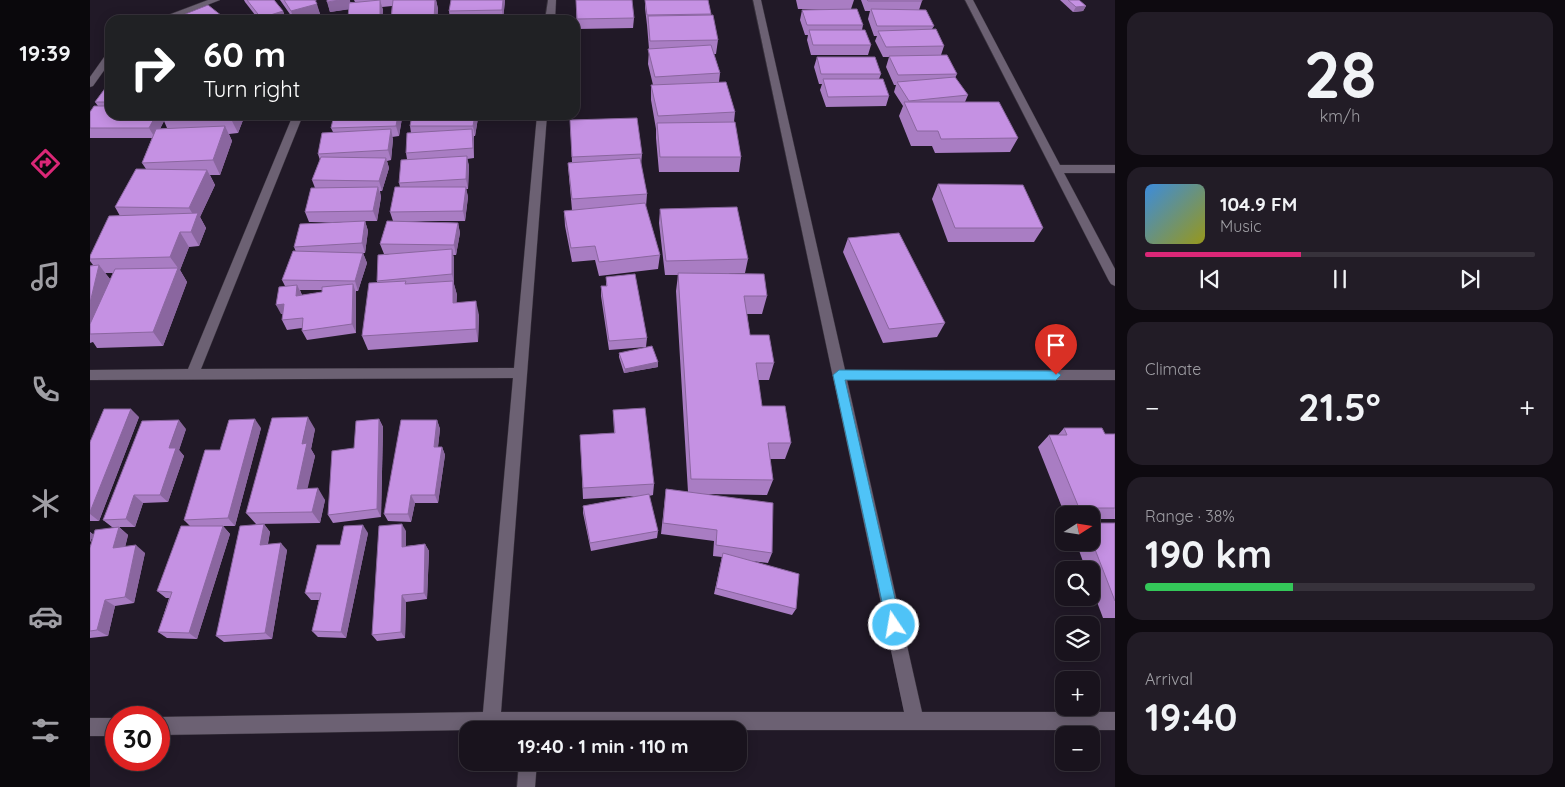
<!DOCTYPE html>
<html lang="en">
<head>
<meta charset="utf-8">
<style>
	body { margin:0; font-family:Quicksand,sans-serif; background:#221c26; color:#f1f3f6; height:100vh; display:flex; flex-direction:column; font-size:19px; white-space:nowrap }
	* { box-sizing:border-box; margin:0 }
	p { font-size:16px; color:#9f9ea4 }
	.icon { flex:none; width:28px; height:28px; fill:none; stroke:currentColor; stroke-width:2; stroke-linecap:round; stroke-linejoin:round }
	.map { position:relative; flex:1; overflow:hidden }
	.side { display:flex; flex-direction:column; gap:12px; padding:12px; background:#0e0a10; width:450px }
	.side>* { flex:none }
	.guide { position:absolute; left:15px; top:15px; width:475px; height:105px; border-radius:15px; box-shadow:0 2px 12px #0003,0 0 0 1px #37323b; background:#202124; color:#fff; overflow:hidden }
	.needle { width:32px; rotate:78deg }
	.buttons { position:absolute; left:965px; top:506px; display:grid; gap:10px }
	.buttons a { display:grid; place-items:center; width:45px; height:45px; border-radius:10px; background:#19131d; box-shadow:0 2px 12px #0003,0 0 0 1px #37323b; font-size:25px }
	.speed { position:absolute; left:15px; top:706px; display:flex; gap:10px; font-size:25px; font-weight:700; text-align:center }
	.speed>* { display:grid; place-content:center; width:65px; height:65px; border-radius:50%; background:#19131d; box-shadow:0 2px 12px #0003,0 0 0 1px #37323b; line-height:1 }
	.speed .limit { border:8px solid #d22; background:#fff; color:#111 }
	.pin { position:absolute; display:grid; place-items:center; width:42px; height:42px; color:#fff; margin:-51px -21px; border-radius:50% 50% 50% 0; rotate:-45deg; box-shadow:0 0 5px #0007 }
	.pin .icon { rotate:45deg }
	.me { position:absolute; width:55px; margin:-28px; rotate:348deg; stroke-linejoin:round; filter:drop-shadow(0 0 4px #0008) }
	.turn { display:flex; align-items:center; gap:18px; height:105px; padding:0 15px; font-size:22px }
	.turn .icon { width:65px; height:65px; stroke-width:2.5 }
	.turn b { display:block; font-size:35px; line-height:42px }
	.big { font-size:38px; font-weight:700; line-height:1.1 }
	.side .tile { flex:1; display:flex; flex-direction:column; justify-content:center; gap:8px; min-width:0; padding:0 18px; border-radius:15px; background:#221c26 }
	.side .dial { align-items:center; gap:0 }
	.dial b { font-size:65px; line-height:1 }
	.song { display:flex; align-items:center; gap:15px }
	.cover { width:60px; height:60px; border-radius:8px; background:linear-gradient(135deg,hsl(210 70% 55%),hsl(60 70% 35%)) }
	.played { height:5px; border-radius:2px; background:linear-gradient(90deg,#db2777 40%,#37323b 40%) }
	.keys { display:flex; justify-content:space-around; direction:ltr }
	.heat { display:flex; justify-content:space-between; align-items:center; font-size:28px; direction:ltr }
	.charge { height:8px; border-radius:4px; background:linear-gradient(90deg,#34c759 38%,#37323b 0) }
	.trip { position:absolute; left:369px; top:721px; width:288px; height:50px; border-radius:15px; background:#19131d; box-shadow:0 2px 12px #0003,0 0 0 1px #37323b; font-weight:700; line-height:50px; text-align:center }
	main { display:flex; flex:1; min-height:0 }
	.dock { display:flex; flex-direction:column; width:90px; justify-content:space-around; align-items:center; background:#0a080c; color:#9f9ea4 }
	.dock .icon { width:35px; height:35px }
	.dock .selected { color:#db2777 }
	.dock b { font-size:22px; color:#f1f3f6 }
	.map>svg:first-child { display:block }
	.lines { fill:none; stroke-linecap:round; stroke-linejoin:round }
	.minor-casing { stroke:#38323c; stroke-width:1 }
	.minor { fill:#6c6173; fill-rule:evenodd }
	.wall { fill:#a97dc3; fill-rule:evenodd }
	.shaded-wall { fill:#8a669f }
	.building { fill:#c591e3; stroke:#8a669f }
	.route { fill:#4fc3f7; stroke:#337fa1 }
</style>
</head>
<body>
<main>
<nav class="dock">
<b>19:39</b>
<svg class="icon selected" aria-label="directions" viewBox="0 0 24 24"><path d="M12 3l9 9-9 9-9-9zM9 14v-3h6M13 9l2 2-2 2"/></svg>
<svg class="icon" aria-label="music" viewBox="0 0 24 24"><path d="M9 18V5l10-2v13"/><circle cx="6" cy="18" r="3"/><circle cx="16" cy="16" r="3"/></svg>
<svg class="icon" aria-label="phone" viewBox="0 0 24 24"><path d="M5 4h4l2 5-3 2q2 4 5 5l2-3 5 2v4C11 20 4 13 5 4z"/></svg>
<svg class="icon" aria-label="climate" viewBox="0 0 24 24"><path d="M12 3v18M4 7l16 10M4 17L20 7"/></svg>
<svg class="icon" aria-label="car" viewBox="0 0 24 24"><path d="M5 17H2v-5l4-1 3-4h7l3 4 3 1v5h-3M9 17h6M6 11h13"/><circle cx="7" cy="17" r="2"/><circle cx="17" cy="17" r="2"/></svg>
<svg class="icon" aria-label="filters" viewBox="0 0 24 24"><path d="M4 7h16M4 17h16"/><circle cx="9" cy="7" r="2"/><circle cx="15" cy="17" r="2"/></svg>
</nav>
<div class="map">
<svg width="1025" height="787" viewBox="0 0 1025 787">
	<rect width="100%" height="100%" fill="#211927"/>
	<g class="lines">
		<g class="minor-casing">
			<g id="minor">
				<path d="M118 0H130L79 20H65Z"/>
				<path d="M458 0H466L465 20H455Z"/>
				<path d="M663 0H671L755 370H1025V380H757L832 712H1025V730H378L69 735V717L393 712 423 378 0 380V370L98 369 203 115H213L111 369 424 368 447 115H457L411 712H814Z"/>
				<path d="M875 0H883L970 165H1025V173H974L1025 269V286L1021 284 1019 281Z"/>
				<path d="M20 52V62L3 86 0 87V77L17 53Z"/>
				<rect x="0" y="718" width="26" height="18"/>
				<path d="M429 762H447L445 787H427Z"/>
			</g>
		</g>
		<use href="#minor" class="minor"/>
	</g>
	<g class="wall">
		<path d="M154 0H184L193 11 196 20H169L155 2Z"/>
		<path d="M190 0H227L225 1 230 14 208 20H204Z"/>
		<path d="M237 0H260V2H265L264 0H346L348 9 347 20H301L302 6 292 7 293 10 292 20H258L259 9 240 12Z"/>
		<path d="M415 0 413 20H360L359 11Z"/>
		<path d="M486 0 544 18 543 28 487 29Z"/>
		<path d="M555 0H618L621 15 628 40 626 54H624L630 73 629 82 645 112 644 122 651 157 649 172H569L566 138V129L561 100V85H563L558 64 559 49 557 25 555 8Z"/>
		<path d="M706 0H764L761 9 773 25 772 30 781 45 778 55H721L717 40 718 35H715L710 20 712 10 739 9H708Z"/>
		<path d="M771 0H832V1L829 10 844 26 842 29 854 46 851 55 867 74 865 78 878 95 875 102 928 138 920 152 845 153 842 146H821L809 116 813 106 804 92 806 85H804L796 67 799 57H793L785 41 787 36H784L778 19 780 11H775Z"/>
		<path d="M970 0H989L996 6 993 11 983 12Z"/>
		<path d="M727 57 791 74 789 79 799 96 796 106 736 107 730 90 732 84H729L724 67Z"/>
		<path d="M20 79V115H155L148 133 139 134 142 141 130 175H120L125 185 110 217 116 228 109 246 99 247 90 270 97 282 73 346 7 348 3 342 0 343V266L3 265 0 261V256L30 216 25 207 56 169 52 163 62 138H0V112L8 106 5 102 20 83 19 81ZM74 121 77 128 70 129ZM15 273H23L19 282 20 279Z"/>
		<path d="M244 115H311L312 118 309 136 302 137 303 139 301 160 297 161 299 168 292 191H290L291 197 287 221H275L278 231 275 253H273L277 263 268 291H266V333L217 340 212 331V328L197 330 192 320 193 314H191L195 286 192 280 206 252 204 247 258 222H219L215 212 225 188 222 180 230 160 228 154 243 132 241 128ZM210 290H232V292L212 295Z"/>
		<path d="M322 115H387L388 118 385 136H384V158L377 159 379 166 378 189H376L378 197 375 221H304L368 223 370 233 366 255H363L364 258V284L367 295 366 303 389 315 388 342 278 350 272 336 287 283V281L299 254H294L290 244 303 221 300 212 310 187 309 183 317 159 316 153 321 133 320 126Z"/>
		<path d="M480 120 552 154 551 165 557 194 556 207 570 255 568 269 509 276 505 260 482 262 475 226 474 211 482 210 479 177 478 163 482 162Z"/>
		<path d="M848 184 953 228 944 242H858L842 199Z"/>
		<path d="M570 209 658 259 655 273H638L677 296 672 314H657L660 335 684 363 679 380H668L672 406 701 443 695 459H680L683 480 677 495 618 494 682 553 678 563 661 561 706 609 702 615 624 594 632 557 623 556 624 541 571 534 576 489 598 492 586 291 588 275H575L569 223Z"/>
		<path d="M758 238 855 323 847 337 793 343 753 252Z"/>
		<path d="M516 277 557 338 556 347 519 350 511 296V286H516Z"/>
		<path d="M529 353 568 362V367L534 373 529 357Z"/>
		<path d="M523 410 564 484 563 495 559 496 568 531 567 538 501 551 493 513V506L545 496 493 499 490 435 524 433Z"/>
		<path d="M49 417 9 521H0V442Z"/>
		<path d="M289 419 293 427 291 517 243 523 238 515Z"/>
		<path d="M347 420 350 429 348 447H352L355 455 348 503H325L321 522 298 521 294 514Z"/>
		<path d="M171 428 145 526H131H133L140 534 107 639 77 638 68 632 79 598H76L67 591 100 526 94 520 130 450Z"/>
		<path d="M974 428 1015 434H1025V519H1001V515H975L948 447 959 435H968Z"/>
		<path d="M96 429 89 450 94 456 78 502 53 503 45 527H22L13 520Z"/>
		<path d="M225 429 221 449 225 456 217 488 235 500 230 523 166 524 156 513Z"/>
		<path d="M1001 523H1025V618H1013L1001 586V570H996L986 542H1001Z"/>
		<path d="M174 524 180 532 178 544 197 550 182 639 134 642 126 636Z"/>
		<path d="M29 527 38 535 35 547 55 553 44 603 25 606 18 636 0 638V548L3 535 0 542V532L4 535Z"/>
		<path d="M316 531V546L335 544 339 551 337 599 316 602 315 638 287 641 282 635Z"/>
		<path d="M278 533 256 638 228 637 222 631 229 600H221L215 593 250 545Z"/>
	</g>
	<g class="shaded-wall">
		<path d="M250 0H260L261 9 240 12 237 2Z"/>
		<path d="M290 0 293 10 292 20H290Z"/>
		<path d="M345 0H346L348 9 347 20H344Z"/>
		<path d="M413 0H415L413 20 412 10Z"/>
		<path d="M227 4 230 14 208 20H204L201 11Z"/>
		<path d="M996 6 993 11 983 12 986 7Z"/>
		<path d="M193 11 196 20H172L171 18Z"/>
		<path d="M66 115H76L73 120 74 121 65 138 59 128Z"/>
		<path d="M142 115H155L148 133 141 119Z"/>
		<path d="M308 115H311L312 118 309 136 306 126Z"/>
		<path d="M385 115H387L388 118 385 136 383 126Z"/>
		<path d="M135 126 142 141 130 175 123 160Z"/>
		<path d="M301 129 303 139 301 160 298 150Z"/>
		<path d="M382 129 384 139V158L383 148Z"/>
		<path d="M377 156 379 166 378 189 376 179Z"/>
		<path d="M296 158 299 168 292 191 289 181Z"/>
		<path d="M117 170 125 185 110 217 116 228 109 246 101 232 106 219 99 208Z"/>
		<path d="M288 187 291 197 287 221 283 211Z"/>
		<path d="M376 187 378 197 375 221 373 211Z"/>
		<path d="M275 221 278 231 275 253 272 243Z"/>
		<path d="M368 223 370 233 366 255 364 245Z"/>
		<path d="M90 232 99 247 90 270 97 282 73 346 63 332 88 268 80 257Z"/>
		<path d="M362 249 364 258V284L362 274Z"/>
		<path d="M273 253 277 263 268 291 265 281Z"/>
		<path d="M9 265 20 279 8 334H0V303Z"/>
		<path d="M363 281 367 295 366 317 363 303Z"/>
		<path d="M263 284 266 293V333L262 324Z"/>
		<path d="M207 285 212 295 206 296Z"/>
		<path d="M386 301 389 315 388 342 386 329Z"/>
		<path d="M194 304 198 313 191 314 186 305Z"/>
		<path d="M568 362V367L534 373 535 369Z"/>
		<path d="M41 409 49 417 9 521 0 514V512Z"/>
		<path d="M218 417 225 429 221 449 225 456 215 500 207 489 212 444Z"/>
		<path d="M165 419 171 428 145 526 138 518Z"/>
		<path d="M289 419 293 427 291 517 287 509Z"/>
		<path d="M89 420 96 429 89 450 94 456 78 502 70 495 79 448Z"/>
		<path d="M347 420 350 429 347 455 344 447Z"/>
		<path d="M352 447 355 455 348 503 345 495Z"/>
		<path d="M228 488 235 500 230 523 222 512Z"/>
		<path d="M44 495 53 503 45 527 36 519Z"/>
		<path d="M321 495 325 503 321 522 318 514Z"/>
		<path d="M174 524 180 532 176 552 170 545Z"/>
		<path d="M312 524 316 531V554L312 547Z"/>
		<path d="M273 525 278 533 256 638 251 632Z"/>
		<path d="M133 526 140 534 107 639 99 633Z"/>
		<path d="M29 527 38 535 33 556 23 548Z"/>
		<path d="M0 532 4 535 0 542Z"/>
		<path d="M191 543 197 550 182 639 175 633Z"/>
		<path d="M335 544 339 551 337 599 334 593Z"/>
		<path d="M46 545 55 553 44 603 35 597Z"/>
		<path d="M312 595 316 602 315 638 311 632Z"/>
		<path d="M15 600 25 606 18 636 7 630Z"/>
	</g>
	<g class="building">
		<path d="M157 0H184L193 11 171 18Z"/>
		<path d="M194 0H225L227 4 201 11Z"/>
		<path d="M237 0H250L237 2Z"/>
		<path d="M290 0V20H258L259 3Z"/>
		<path d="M303 0H345L344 20H301Z"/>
		<path d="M361 0H413L412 10 359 11Z"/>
		<path d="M486 0H542L544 18 487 19Z"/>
		<path d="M555 0H618L621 14 557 15Z"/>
		<path d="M777 0H832V1H778Z"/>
		<path d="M978 0H989L996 6 986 7Z"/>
		<path d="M118 5 137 20H80Z"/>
		<path d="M767 9 773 25H717L712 10Z"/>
		<path d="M781 9 836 10 844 26H787Z"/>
		<path d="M623 15 628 40 560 41 558 16Z"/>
		<path d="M846 29 854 46 796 47 788 31Z"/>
		<path d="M719 30H775L781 45H723Z"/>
		<path d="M621 45 630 73 565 77 558 49Z"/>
		<path d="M857 55 867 74 808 75 799 56Z"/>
		<path d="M727 57H785L791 74H731Z"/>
		<path d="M865 77 878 95 819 101 807 82Z"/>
		<path d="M733 79H793L799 96 738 97Z"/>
		<path d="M636 82 645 112 568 116 561 85Z"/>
		<path d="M19 83H20V102H5Z"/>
		<path d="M814 102H909L928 138 851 139 848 131H827Z"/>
		<path d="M4 106H20V115H66L59 128H0V112Z"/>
		<path d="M75 115H142L141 119 73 120Z"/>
		<path d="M244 115H308L306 126 241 128Z"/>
		<path d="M322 115H385L383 126H320Z"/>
		<path d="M547 118 552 154 482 157 480 120Z"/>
		<path d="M645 122 651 157H570L567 123Z"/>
		<path d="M135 126 123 160 52 163 66 129Z"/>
		<path d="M301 129 298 150 228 154 232 133Z"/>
		<path d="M382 129 383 148 316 153 317 133Z"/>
		<path d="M377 156 376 179 309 183 311 160Z"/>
		<path d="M231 157 296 158 289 181 222 180Z"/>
		<path d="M550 158 557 194 482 199 478 163Z"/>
		<path d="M46 169 117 170 99 208 25 207Z"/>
		<path d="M848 184 933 185 953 228H865Z"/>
		<path d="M288 187 283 211 215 212 221 188Z"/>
		<path d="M305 187H376L373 211 300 212Z"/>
		<path d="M555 203 570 255 509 262 505 246 481 248 474 211Z"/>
		<path d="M647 207 658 259 576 261 570 209Z"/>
		<path d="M108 213 101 232H90L80 257 0 259V256L19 216Z"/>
		<path d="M275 221 272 243 204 247 210 224Z"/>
		<path d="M297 221 368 223 364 245 290 244Z"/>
		<path d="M809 233 855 323 799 329 758 238Z"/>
		<path d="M362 249V274L287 281 288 255Z"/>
		<path d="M203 251 273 253 265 281 192 280Z"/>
		<path d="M9 265 0 303V266Z"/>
		<path d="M88 268 63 332 0 334V324L25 269Z"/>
		<path d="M588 273 674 274 677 296H654L660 335H679L684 363H666L672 406H695L701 443H678L683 480 601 479Z"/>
		<path d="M545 274 557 338 519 341 511 286H517L516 277Z"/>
		<path d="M316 281 315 284 363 281V303L386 301V329L272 336 279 283Z"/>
		<path d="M263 284 262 324 212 331 213 318 192 320 194 304 186 305 189 287 207 285 206 296 232 292V287Z"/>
		<path d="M562 346 568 362 535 369 529 353Z"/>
		<path d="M555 408 564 484 493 488 490 435 525 433 523 410Z"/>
		<path d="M14 409H41L0 512V442Z"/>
		<path d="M218 417 212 444 217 443 207 489 228 488 222 512 156 513 182 418Z"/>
		<path d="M165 419 138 518 94 520 115 450H130L139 420Z"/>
		<path d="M289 419 287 509 238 515 242 451 264 448 266 421Z"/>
		<path d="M89 420 79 448H86L70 495H44L36 519 13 520 52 421Z"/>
		<path d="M311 420H347L344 447H352L345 495H321L318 514H294Z"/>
		<path d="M974 428H1012L1015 434H1025V508H989L959 435H977Z"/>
		<path d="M576 489 683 503 682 553 626 545 627 530 573 523Z"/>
		<path d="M559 494 568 531 500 543 493 506Z"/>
		<path d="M1001 523H1025V601L1001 539Z"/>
		<path d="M174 524 170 545 191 543 175 633 126 636 150 526Z"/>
		<path d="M312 524V547L335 544 334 593 312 595 311 632 282 635 289 526Z"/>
		<path d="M273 525 251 632 222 631 231 593H215L227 545H250L254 526Z"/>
		<path d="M91 526H133L99 633 68 632 82 592 67 591Z"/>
		<path d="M29 527 23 548 46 545 35 597 15 600 7 630 0 631V548L5 530Z"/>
		<path d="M633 553 709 574 706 609 626 588Z"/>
	</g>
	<path class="route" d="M749 370 966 371 971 375 966 380H755L811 625 809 630 804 632 799 630 797 625 743 375Z"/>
</svg>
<div class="buttons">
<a><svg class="needle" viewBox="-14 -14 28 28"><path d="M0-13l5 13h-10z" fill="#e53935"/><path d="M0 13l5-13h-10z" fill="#9f9ea4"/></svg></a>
<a><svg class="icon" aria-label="search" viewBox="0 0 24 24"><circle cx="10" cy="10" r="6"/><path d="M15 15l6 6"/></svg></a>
<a><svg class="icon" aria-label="layers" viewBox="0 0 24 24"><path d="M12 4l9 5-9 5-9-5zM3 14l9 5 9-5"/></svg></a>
<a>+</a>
<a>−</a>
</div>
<div class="speed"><div class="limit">30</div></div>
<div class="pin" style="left:966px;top:375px;background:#d93025"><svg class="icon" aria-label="arrive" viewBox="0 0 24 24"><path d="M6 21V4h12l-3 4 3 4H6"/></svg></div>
<svg class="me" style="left:804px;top:625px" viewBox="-20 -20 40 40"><circle r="17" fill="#4fc3f7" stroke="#fff" stroke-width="3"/><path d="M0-11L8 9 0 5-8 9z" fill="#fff"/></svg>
<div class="trip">19:40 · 1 min · 110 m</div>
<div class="guide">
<div class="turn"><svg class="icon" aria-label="right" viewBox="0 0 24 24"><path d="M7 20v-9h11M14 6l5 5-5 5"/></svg><div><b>60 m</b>Turn right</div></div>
</div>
</div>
<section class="side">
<div class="tile dial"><b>28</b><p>km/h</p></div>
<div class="tile">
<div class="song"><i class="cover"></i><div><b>104.9 FM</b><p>Music</p></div></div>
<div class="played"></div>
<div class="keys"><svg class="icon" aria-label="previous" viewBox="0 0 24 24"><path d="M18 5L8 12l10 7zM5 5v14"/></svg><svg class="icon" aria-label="pause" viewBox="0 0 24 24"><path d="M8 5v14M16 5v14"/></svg><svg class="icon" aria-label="next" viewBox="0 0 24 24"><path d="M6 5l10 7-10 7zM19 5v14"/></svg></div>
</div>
<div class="tile"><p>Climate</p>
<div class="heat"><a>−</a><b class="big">21.5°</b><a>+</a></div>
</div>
<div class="tile"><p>Range · 38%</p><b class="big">190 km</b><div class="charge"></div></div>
<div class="tile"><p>Arrival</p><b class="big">19:40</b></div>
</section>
</main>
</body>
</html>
